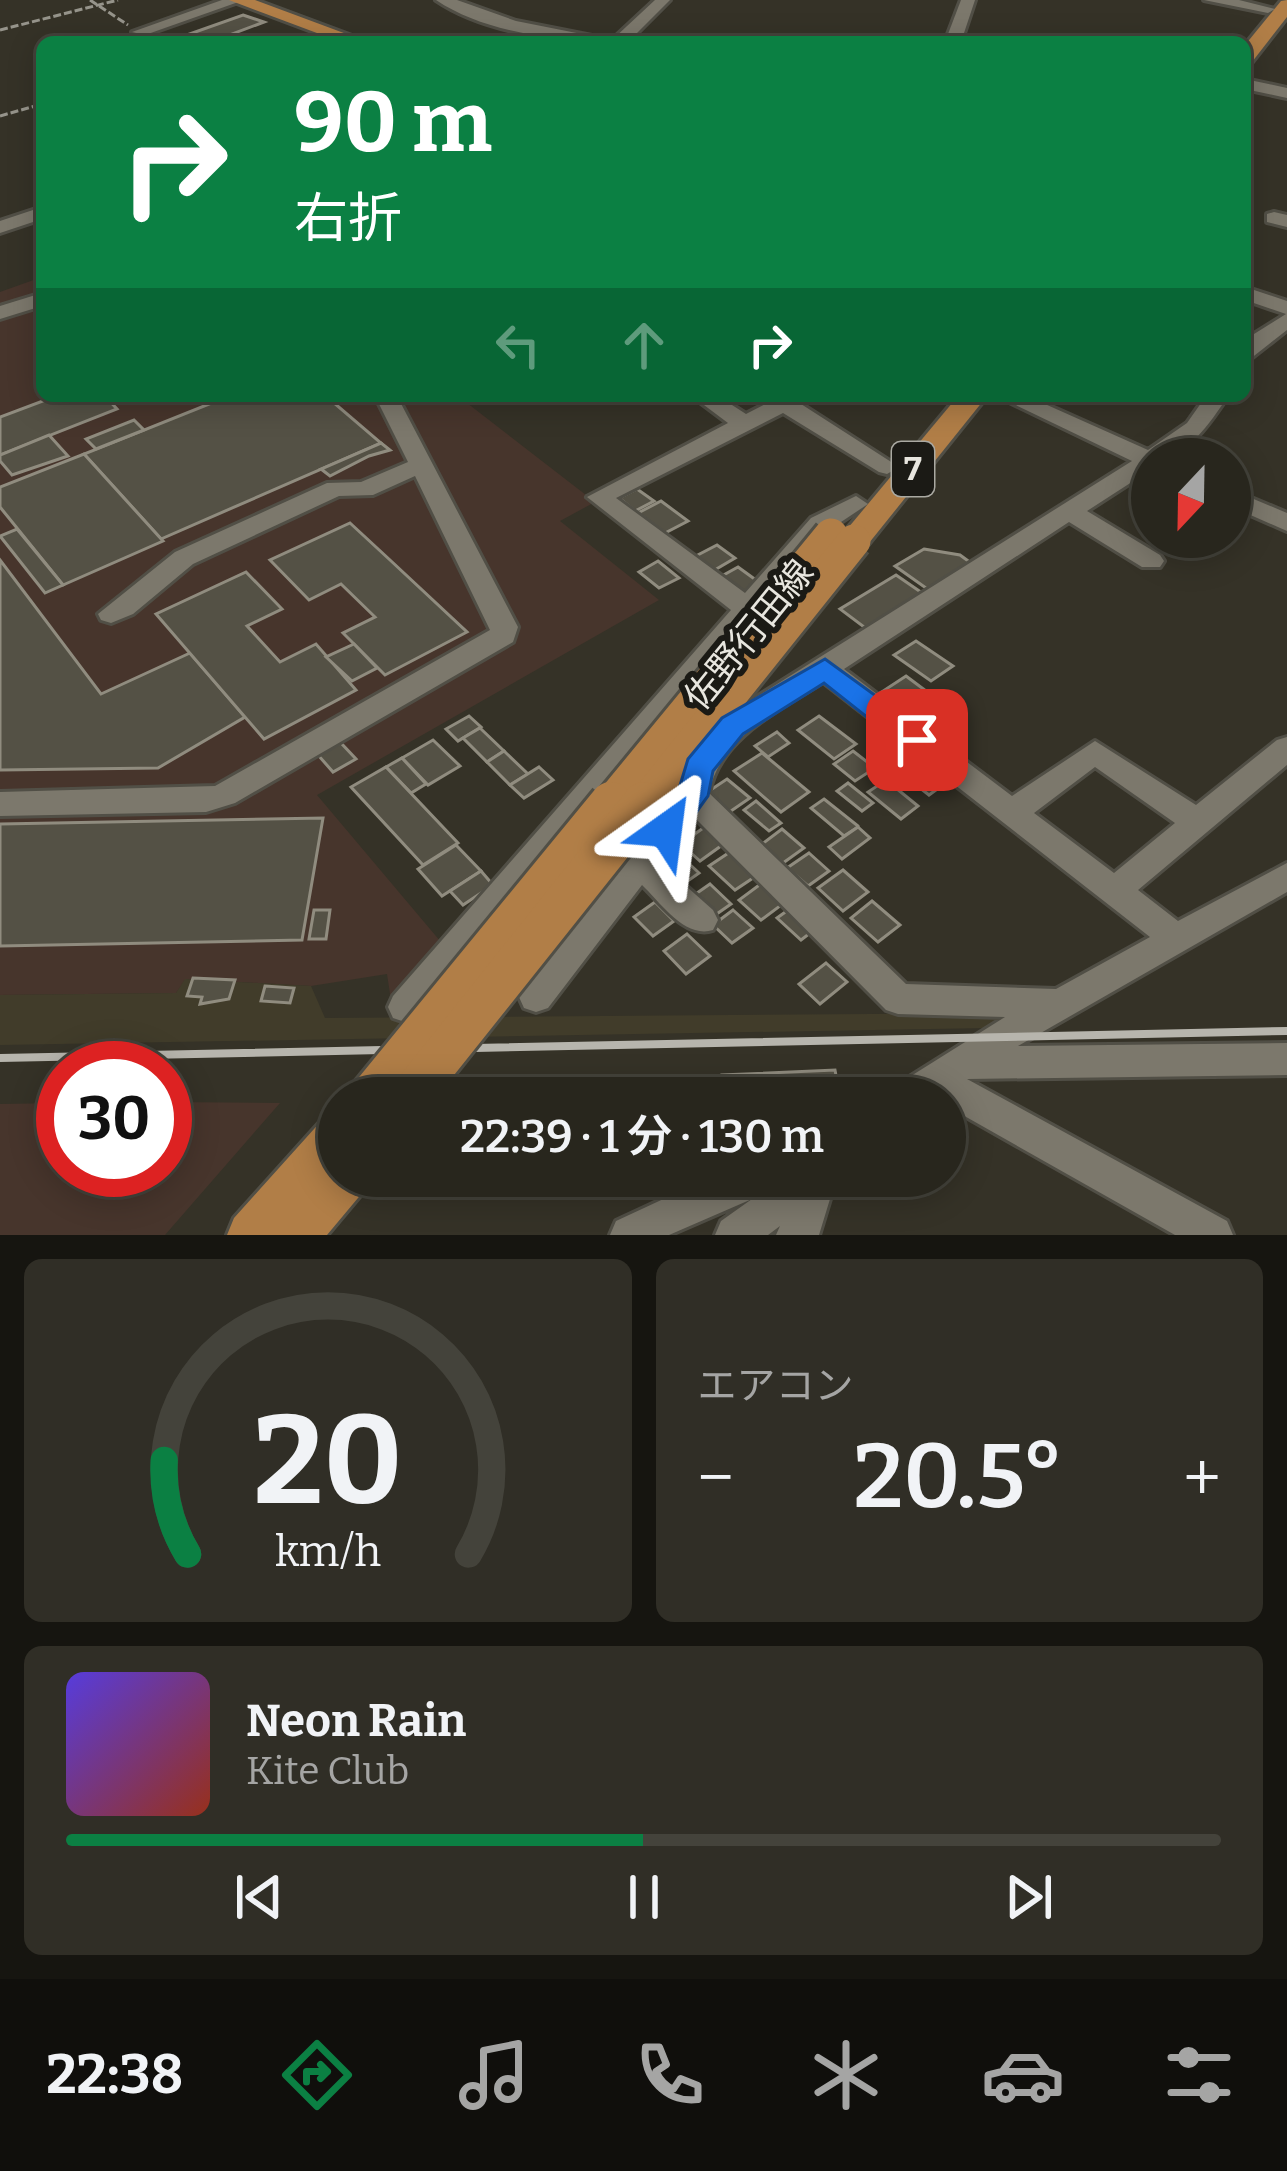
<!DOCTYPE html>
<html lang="ja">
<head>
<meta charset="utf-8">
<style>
	body { margin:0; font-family:Bitter,"Noto Sans JP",serif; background:#302e26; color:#f1f3f6; height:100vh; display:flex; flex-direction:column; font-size:45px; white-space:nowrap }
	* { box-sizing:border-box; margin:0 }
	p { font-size:39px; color:#a5a5a4 }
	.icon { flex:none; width:66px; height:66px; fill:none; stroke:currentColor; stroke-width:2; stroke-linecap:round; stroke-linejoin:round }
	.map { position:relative; height:1235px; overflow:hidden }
	.sheet { display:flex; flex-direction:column; gap:24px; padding:24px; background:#161510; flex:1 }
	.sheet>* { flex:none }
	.guide { position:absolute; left:36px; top:36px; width:1215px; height:366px; border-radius:18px; box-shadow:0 6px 30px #0003,0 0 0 3px #44433b; background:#0b8043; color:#fff; overflow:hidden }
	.needle { width:78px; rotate:202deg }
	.fabs { position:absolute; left:1131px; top:438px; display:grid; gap:24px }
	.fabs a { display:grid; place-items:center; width:120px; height:120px; border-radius:50%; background:#28261d; box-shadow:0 6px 30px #0003,0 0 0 3px #44433b; font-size:60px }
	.speed { position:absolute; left:36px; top:1041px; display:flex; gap:24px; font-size:60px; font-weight:700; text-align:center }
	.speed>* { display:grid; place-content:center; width:156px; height:156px; border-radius:50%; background:#28261d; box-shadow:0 6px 30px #0003,0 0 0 3px #44433b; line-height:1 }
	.speed .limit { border:18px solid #d22; background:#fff; color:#111 }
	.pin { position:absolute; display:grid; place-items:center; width:102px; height:102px; color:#fff; margin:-51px; border-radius:24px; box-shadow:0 6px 18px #0006 }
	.me { position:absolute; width:132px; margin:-66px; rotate:31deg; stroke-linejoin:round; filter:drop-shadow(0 0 9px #0008) }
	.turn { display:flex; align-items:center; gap:42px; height:252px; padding:0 60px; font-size:54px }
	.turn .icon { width:156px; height:156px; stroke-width:2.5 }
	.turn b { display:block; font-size:84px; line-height:102px }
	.lanes { display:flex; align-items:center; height:114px; padding:0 60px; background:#0003; justify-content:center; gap:60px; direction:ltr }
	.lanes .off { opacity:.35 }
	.big { font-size:90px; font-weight:600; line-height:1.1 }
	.sheet .tile { flex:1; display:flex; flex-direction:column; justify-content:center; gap:18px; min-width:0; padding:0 42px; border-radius:18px; background:#302e26 }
	.sheet .dial { align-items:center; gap:0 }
	.dial svg { height:312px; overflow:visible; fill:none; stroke:#44433b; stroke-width:7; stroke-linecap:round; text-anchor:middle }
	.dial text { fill:#f1f3f6; stroke:none }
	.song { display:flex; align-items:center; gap:36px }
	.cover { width:144px; height:144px; border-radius:18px; background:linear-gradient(135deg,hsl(250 70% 55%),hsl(10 70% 35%)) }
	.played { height:12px; border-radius:6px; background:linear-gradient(90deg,#0b8043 50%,#44433b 50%) }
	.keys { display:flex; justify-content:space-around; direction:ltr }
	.heat { display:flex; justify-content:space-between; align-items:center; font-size:66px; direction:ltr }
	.sheet .tiles { flex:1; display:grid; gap:24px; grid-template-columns:1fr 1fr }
	.tile:last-child { grid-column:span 2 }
	.trip { position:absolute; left:318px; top:1077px; width:648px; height:120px; border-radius:60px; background:#28261d; box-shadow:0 6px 30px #0003,0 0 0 3px #44433b; font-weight:600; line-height:120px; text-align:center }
	.dock { display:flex; height:192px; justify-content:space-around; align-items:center; background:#100f0c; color:#a5a5a4 }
	.dock .icon { width:84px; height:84px }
	.dock .current { color:#0b8043 }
	.dock b { font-size:54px; color:#f1f3f6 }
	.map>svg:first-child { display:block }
	.industrial { fill:#47352c }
	.built { fill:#413c2a }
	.building { fill:#545145; stroke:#908c7f; stroke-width:3 }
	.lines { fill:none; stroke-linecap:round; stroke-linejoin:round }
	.minor-casing { stroke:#514f46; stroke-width:6 }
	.major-casing { stroke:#514f46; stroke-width:6 }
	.path { stroke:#96948b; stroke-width:3; stroke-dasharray:8 3; stroke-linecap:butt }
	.minor { fill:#7c786c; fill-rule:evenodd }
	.major { fill:#b17e47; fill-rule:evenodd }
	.rail { stroke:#b7b5ad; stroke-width:8 }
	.major-bridge-far1-casing { stroke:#514f46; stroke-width:39; stroke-linecap:butt }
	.major-bridge-casing { stroke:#514f46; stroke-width:48; stroke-linecap:butt }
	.major-bridge-far1 { stroke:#b17e47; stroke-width:33 }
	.major-bridge { stroke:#b17e47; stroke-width:42 }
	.route { fill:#1a73e8; stroke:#114b97; stroke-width:3 }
	.labels { text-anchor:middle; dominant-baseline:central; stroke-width:12; stroke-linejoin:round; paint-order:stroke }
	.shield { fill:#1b1a15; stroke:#aaa9a2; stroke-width:3 }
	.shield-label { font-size:33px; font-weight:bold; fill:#e8e6df }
	.street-label { font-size:36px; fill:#e8e6df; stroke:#1b1a15 }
</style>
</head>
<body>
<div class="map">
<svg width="1287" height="1235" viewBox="0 0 1287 1235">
	<rect width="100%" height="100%" fill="#353227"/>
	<g class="industrial">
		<path d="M42 277V396H458L595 502 560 521 659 600 317 795 446 948 392 1007 387 974 311 986 186 979 176 993 0 995V292Z"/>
		<path d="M165 1102 280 1103 165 1235H0V1104L63 1103V1170H165Z"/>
	</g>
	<path class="built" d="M185 979 311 986 325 1018 1021 1013 987 1028 0 1045V995L176 993Z"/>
	<g class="building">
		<path d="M243 15 264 22 211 42 181 37Z"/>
		<path d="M56 396H105L117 409 0 455V417Z"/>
		<path d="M229 396H326L381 443 161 539 84 454Z"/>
		<path d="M134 420 144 430 96 449 86 439Z"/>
		<path d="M49 435 68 456 12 475 0 461V455Z"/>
		<path d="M381 443 390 450 369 456 330 476 321 469Z"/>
		<path d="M84 454 163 541 63 585 0 507V487Z"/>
		<path d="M637 489 654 501 635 511 619 498Z"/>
		<path d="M661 501 688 521 665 533 638 513Z"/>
		<path d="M350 523 390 560 467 632 385 675 343 633 375 617 341 584 309 600 270 560Z"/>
		<path d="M17 529 63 585 45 593 0 536Z"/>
		<path d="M717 545 735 558 713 571 694 557Z"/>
		<path d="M924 549 960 555 975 566 933 593 895 566Z"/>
		<path d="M0 560 101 694 190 653 245 717 158 768 0 770Z"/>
		<path d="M658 561 679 578 659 588 639 572Z"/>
		<path d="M738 567 760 583 742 594 720 577Z"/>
		<path d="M246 572 282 609 247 626 280 662 316 644 356 690 264 739 156 614Z"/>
		<path d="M896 575 928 597 872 633 840 609Z"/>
		<path d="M916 641 953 666 931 681 894 655Z"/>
		<path d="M354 644 377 668 352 681 326 657Z"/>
		<path d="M906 676 926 691 897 710 877 695Z"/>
		<path d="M469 716 481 727 458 741 446 729Z"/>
		<path d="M819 716 856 744 834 759 798 730Z"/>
		<path d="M480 728 504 751 487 762 463 738Z"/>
		<path d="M777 732 789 743 768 757 755 746Z"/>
		<path d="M433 740 460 766 428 785 402 758Z"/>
		<path d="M341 743 356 759 333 772 318 755Z"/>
		<path d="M504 751 528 774 510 785 487 762Z"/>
		<path d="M853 751 875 768 855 781 834 764Z"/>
		<path d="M762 753 809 792 781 812 734 771Z"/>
		<path d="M402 758 426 784 411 793 386 767Z"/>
		<path d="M923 758 951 779 929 795 901 773Z"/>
		<path d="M386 767 458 843 423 865 351 787Z"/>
		<path d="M539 767 553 780 524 798 510 785Z"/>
		<path d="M727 779 750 798 728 813 706 793Z"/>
		<path d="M886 780 918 806 901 819 868 792Z"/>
		<path d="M848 783 873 803 862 811 837 791Z"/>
		<path d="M824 799 858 826V827L844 836 811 808Z"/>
		<path d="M756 801 781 823 769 831 744 810Z"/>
		<path d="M323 818 302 940 0 946V824Z"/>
		<path d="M706 826 725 843 700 861 681 844Z"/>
		<path d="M858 827 870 838 842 859 829 847Z"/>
		<path d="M782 829 804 848 783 863 762 844Z"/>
		<path d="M456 845 481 871 442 896 418 869Z"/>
		<path d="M730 852 756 876 735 890 709 866Z"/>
		<path d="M809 853 829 871 808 886 787 868Z"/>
		<path d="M681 856 699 873 679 887 660 869Z"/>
		<path d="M843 870 868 892 843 911 818 888Z"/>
		<path d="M481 871 493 885 463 905 450 891Z"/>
		<path d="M762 883 784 903 761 920 739 900Z"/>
		<path d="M710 884 731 904 708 920 687 900Z"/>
		<path d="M872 901 900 925 878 942 851 918Z"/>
		<path d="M655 902 674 921 653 936 634 917Z"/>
		<path d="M798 903 822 924 801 940 777 918Z"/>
		<path d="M314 910H330L326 939H309Z"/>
		<path d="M733 910 753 928 732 943 713 925Z"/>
		<path d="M687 934 710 956 686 974 664 951Z"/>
		<path d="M826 963 847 982 820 1004 799 984Z"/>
		<path d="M193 978 235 980 229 999 200 1004 202 997 187 996Z"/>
		<path d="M265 986 294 988 290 1003 261 1001Z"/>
		<path d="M835 1070 839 1092 724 1096 722 1075Z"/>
	</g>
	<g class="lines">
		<g class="minor-casing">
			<g id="minor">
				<path d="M222 0H244L145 35 132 32Z"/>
				<path d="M436 0H457L516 21 612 40 655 0H670L628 42C567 42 488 35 436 0Z"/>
				<path d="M961 0H975L961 42H945Z"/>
				<path d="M1204 0H1239L1275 9 1268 13Z"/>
				<path d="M1245 79 1287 88V98L1245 89Z"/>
				<path d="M42 207V219L0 233V221Z"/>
				<path d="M1274 212 1287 215V227L1267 222V214Z"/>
				<path d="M1245 287 1287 301V330L1245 363 1246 339 1286 314 1245 300Z"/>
				<path d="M42 293V306L0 319V306Z"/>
				<path d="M375 396H397L518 627 513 642 235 803 206 812 0 816V792L215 786 490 630 415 476 373 495 339 496 193 564 133 614 111 623 101 620 98 614 175 552 327 483 361 482 408 462Z"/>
				<path d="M692 396H718L746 414 781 396H810L801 404 899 467 887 474 879 472 783 413 616 498 745 593 811 518 856 496 868 504 829 530 417 1018 405 1022 393 1018 388 1007 393 996 731 610 587 497 728 423Z"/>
				<path d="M997 396H1027L1148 450 1187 423 1206 396H1228C1210 423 1187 459 1152 459V469L1087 511 1160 555 1164 561 1160 567H1142L1069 522 844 669 1012 796 1095 741 1196 805 1277 740 1287 737V765L1138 890 1178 921 1287 863V892L1018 1046 1287 1043V1075L967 1079 1227 1221 1233 1235H1175L945 1105V1098H890L895 1086 1005 1017 898 1014 886 1010 694 817 659 862 713 910 718 920 713 930C685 939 661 903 642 885L548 1008 536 1012 524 1008 519 997 679 792 688 759 723 718 1132 461ZM823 682 1150 937 1056 989 906 984 709 793C720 737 778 711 823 682ZM1095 767 1175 823 1114 873 1034 813Z"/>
				<path d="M1230 489 1287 513V531L1230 506Z"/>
				<path d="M713 1176H837L819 1235H776L780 1226 768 1235H715L721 1221 752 1199 669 1235H610L616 1221Z"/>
			</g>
		</g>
		<g class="major-casing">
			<g id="major">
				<path d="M229 0H255L368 42H341Z"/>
				<path d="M1287 0V17L1252 62 1245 64V45L1281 1Z"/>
				<path d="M958 396H987L865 548H843L838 541 843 534Z"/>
				<path d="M339 1113V1176H370L363 1192 327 1235H227L234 1218 323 1119Z"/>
			</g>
		</g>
		<g class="path">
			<path d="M90 0 128 25"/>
			<path d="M0 30 118 0"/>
			<path d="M0 116 42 104"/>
		</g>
		<use href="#minor" class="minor"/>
		<use href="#major" class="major"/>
		<path class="rail" d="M0 1058 1287 1031"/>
		<g class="major-bridge-far1-casing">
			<g id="major-bridge-far1">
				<path d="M608 806 831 535"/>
				<path d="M642 806 854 541"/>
			</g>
		</g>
		<g class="major-bridge-casing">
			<g id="major-bridge">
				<path d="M369 1098 611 803"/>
				<path d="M409 1098 644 803"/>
			</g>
		</g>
		<use href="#major-bridge-far1" class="major-bridge-far1"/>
		<use href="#major-bridge" class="major-bridge"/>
	</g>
	<path class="route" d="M825 659 927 733 932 740 927 748H906L824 683 743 734 713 771 708 796 677 839 666 842 655 839 651 830 678 792 688 759 722 718Z"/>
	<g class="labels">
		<rect class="shield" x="892" y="442" width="42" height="54" rx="9"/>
		<g class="shield-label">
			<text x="913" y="469">7</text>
		</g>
		<g class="street-label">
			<text transform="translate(749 635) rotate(-51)">佐野行田線</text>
		</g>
	</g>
</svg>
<div class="fabs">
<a><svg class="needle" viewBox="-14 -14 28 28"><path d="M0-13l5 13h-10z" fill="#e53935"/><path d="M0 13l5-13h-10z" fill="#a5a5a4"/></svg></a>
</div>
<div class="speed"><div class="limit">30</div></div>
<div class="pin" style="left:917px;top:740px;background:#d93025"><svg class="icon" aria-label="arrive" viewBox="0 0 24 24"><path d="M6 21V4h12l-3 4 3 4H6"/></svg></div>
<svg class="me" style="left:666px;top:830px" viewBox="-20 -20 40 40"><path d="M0-17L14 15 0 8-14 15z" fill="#1a73e8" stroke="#fff" stroke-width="4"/></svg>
<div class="trip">22:39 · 1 分 · 130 m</div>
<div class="guide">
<div class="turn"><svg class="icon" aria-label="right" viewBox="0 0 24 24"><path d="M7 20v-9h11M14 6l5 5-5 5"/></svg><div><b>90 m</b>右折</div></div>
<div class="lanes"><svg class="icon off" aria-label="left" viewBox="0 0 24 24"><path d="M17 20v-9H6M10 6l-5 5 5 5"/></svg><svg class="icon off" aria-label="ahead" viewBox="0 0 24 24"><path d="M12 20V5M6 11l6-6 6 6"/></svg><svg class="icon" aria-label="right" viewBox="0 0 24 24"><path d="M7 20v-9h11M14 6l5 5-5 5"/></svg></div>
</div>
</div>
<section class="sheet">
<div class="tiles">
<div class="tile dial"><svg viewBox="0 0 100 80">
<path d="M14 69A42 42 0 1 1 86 69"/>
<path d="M14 69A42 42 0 0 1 8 45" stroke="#0b8043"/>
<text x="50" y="56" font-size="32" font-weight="700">20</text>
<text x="50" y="72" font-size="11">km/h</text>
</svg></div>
<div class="tile"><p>エアコン</p>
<div class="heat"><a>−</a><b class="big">20.5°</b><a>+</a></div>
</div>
<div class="tile">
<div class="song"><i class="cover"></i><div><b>Neon Rain</b><p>Kite Club</p></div></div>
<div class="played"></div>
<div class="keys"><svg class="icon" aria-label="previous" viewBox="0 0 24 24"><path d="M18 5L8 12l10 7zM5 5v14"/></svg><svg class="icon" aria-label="pause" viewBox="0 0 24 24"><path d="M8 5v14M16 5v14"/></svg><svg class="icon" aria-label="next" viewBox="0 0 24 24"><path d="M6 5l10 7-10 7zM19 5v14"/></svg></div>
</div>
</div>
</section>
<nav class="dock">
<b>22:38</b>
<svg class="icon current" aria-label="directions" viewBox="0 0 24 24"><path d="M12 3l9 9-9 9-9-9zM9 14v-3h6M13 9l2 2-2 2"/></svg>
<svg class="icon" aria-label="music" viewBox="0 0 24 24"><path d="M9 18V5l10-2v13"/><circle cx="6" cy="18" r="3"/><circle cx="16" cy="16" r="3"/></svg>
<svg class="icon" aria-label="phone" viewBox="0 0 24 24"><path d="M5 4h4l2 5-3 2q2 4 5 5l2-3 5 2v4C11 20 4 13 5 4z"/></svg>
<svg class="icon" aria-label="climate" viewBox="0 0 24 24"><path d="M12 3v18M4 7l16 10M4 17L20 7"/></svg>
<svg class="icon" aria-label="car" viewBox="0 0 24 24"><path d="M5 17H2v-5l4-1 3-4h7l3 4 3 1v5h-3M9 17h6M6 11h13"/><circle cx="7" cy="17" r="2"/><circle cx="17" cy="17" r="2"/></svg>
<svg class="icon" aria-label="filters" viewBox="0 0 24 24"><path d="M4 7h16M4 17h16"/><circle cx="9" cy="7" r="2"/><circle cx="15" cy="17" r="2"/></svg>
</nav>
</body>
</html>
